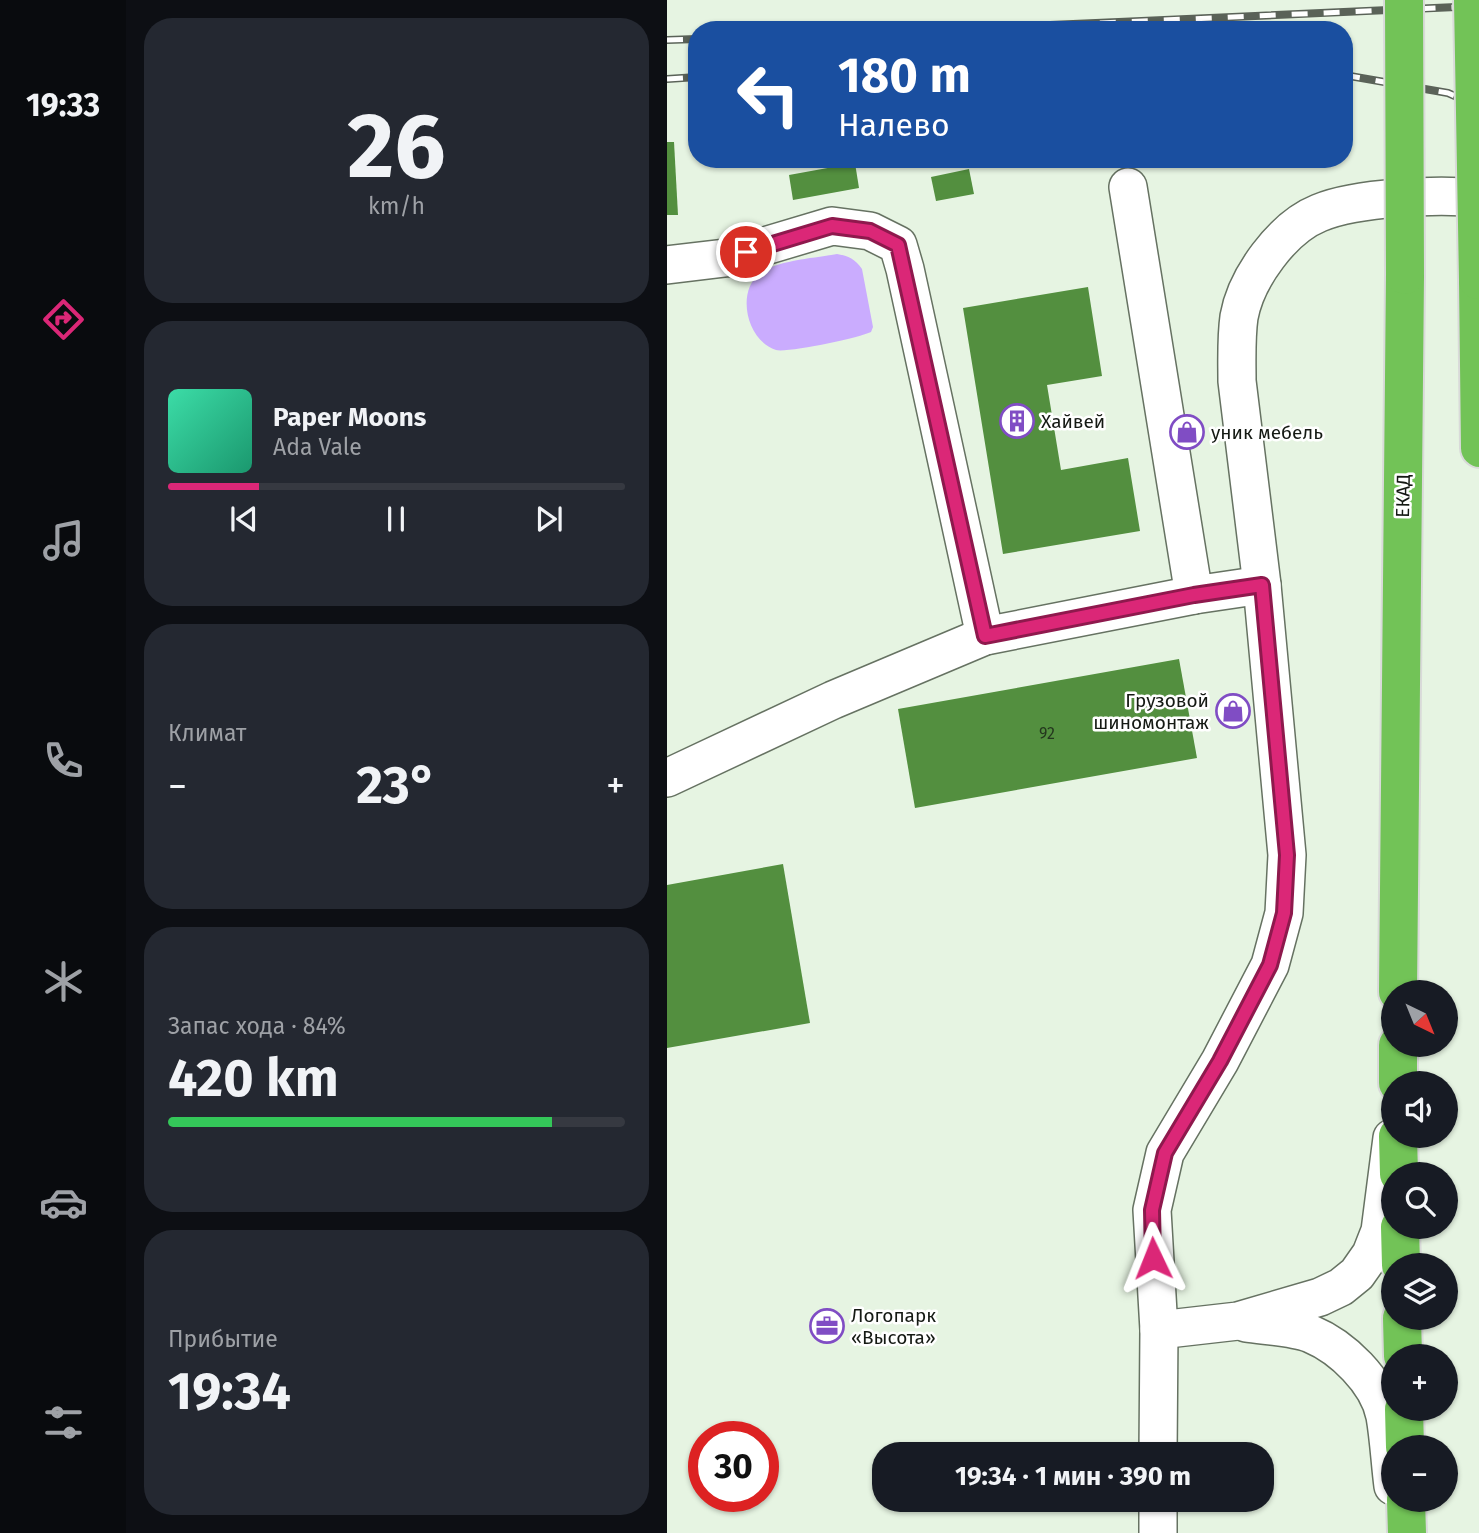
<!DOCTYPE html>
<html lang="ru">
<head>
<meta charset="utf-8">
<style>
	body { margin:0; font-family:"Fira Sans",sans-serif; background:#242831; color:#f1f3f6; height:100vh; display:flex; flex-direction:column; font-size:26px; white-space:nowrap }
	* { box-sizing:border-box; margin:0 }
	p { font-size:23px; color:#9ea1a6 }
	.icon { flex:none; width:38px; height:38px; fill:none; stroke:currentColor; stroke-width:2; stroke-linecap:round; stroke-linejoin:round }
	.map { position:relative; flex:1; overflow:hidden }
	.details { display:flex; flex-direction:column; gap:18px; padding:18px; background:#0d0f14; width:541px }
	.details>* { flex:none }
	.guide { position:absolute; left:21px; top:21px; width:665px; height:147px; border-radius:28px; box-shadow:0 2px 5px #0004; background:#1a4fa0; color:#fff; overflow:hidden }
	.needle { width:46px; rotate:137deg }
	.fabs { position:absolute; left:714px; top:980px; display:grid; gap:14px }
	.fabs a { display:grid; place-items:center; width:77px; height:77px; border-radius:50%; background:#171b24; box-shadow:0 2px 5px #0004; font-size:35px }
	.speed { position:absolute; left:21px; top:1421px; display:flex; gap:14px; font-size:35px; font-weight:700; text-align:center }
	.speed>* { display:grid; place-content:center; width:91px; height:91px; border-radius:50%; background:#171b24; box-shadow:0 2px 5px #0004; line-height:1 }
	.speed .limit { border:10px solid #d22; background:#fff; color:#111 }
	.pin { position:absolute; display:grid; place-items:center; width:60px; height:60px; color:#fff; margin:-30px; border:4px solid #fff; border-radius:50%; box-shadow:0 2px 7px #0007 }
	.me { position:absolute; width:77px; margin:-38px; rotate:358deg; stroke-linejoin:round; filter:drop-shadow(0 0 5px #0008) }
	.turn { display:flex; align-items:center; gap:24px; height:147px; padding:0 35px; font-size:32px }
	.turn .icon { width:91px; height:91px; stroke-width:2.5 }
	.turn b { display:block; font-size:49px; line-height:60px }
	.big { font-size:52px; font-weight:700; line-height:1.1 }
	.details .widget { flex:1; display:flex; flex-direction:column; justify-content:center; gap:10px; min-width:0; padding:0 24px; border-radius:28px; background:#242831 }
	.details .dial { align-items:center; gap:0 }
	.dial b { font-size:91px; line-height:1 }
	.song { display:flex; align-items:center; gap:21px }
	.cover { width:84px; height:84px; border-radius:10px; background:linear-gradient(135deg,hsl(160 70% 55%),hsl(160 70% 35%)) }
	.played { height:7px; border-radius:4px; background:linear-gradient(90deg,#db2777 20%,#363941 20%) }
	.keys { display:flex; justify-content:space-around; direction:ltr }
	.heat { display:flex; justify-content:space-between; align-items:center; font-size:38px; direction:ltr }
	.charge { height:10px; border-radius:5px; background:linear-gradient(90deg,#34c759 84%,#363941 0) }
	.trip { position:absolute; left:205px; top:1442px; width:402px; height:70px; border-radius:28px; background:#171b24; box-shadow:0 2px 5px #0004; font-weight:700; line-height:70px; text-align:center }
	main { display:flex; flex:1; min-height:0 }
	.tabs { display:flex; flex-direction:column; width:126px; justify-content:space-around; align-items:center; background:#090b0e; color:#9ea1a6 }
	.tabs .icon { width:49px; height:49px }
	.tabs .selected { color:#db2777 }
	.tabs b { font-size:32px; color:#f1f3f6 }
	.map>svg:first-child { display:block }
	.green { fill:#caacfe }
	.building { fill:#538f3f }
	.lines { fill:none; stroke-linecap:round; stroke-linejoin:round }
	.minor-casing { stroke:#667262; stroke-width:40 }
	.highway-casing { stroke:#d9dad9; stroke-width:42 }
	.minor { stroke:#fff; stroke-width:37 }
	.highway { stroke:#72c357; stroke-width:38 }
	.rail-casing { stroke:#5a6258; stroke-width:8 }
	.rail { stroke:#fff; stroke-width:5; stroke-dasharray:16; stroke-linecap:butt }
	.highway-bridge-casing { stroke:#d9dad9; stroke-width:42; stroke-linecap:butt }
	.highway-bridge { stroke:#72c357; stroke-width:38 }
	.route-casing { stroke:#8e194d; stroke-width:18 }
	.route { stroke:#db2777; stroke-width:12 }
	.labels { text-anchor:middle; dominant-baseline:central; stroke-width:5; stroke-linejoin:round; paint-order:stroke }
	.number-label { font-size:16px; fill:#24361e }
	.poi-label { font-size:19px; fill:#141913; stroke:#fff; text-anchor:start }
	.street-label { font-size:19px; fill:#141913; stroke:#fff }
</style>
</head>
<body>
<main>
<nav class="tabs">
<b>19:33</b>
<svg class="icon selected" aria-label="directions" viewBox="0 0 24 24"><path d="M12 3l9 9-9 9-9-9zM9 14v-3h6M13 9l2 2-2 2"/></svg>
<svg class="icon" aria-label="music" viewBox="0 0 24 24"><path d="M9 18V5l10-2v13"/><circle cx="6" cy="18" r="3"/><circle cx="16" cy="16" r="3"/></svg>
<svg class="icon" aria-label="phone" viewBox="0 0 24 24"><path d="M5 4h4l2 5-3 2q2 4 5 5l2-3 5 2v4C11 20 4 13 5 4z"/></svg>
<svg class="icon" aria-label="climate" viewBox="0 0 24 24"><path d="M12 3v18M4 7l16 10M4 17L20 7"/></svg>
<svg class="icon" aria-label="car" viewBox="0 0 24 24"><path d="M5 17H2v-5l4-1 3-4h7l3 4 3 1v5h-3M9 17h6M6 11h13"/><circle cx="7" cy="17" r="2"/><circle cx="17" cy="17" r="2"/></svg>
<svg class="icon" aria-label="filters" viewBox="0 0 24 24"><path d="M4 7h16M4 17h16"/><circle cx="9" cy="7" r="2"/><circle cx="15" cy="17" r="2"/></svg>
</nav>
<section class="details">
<div class="widget dial"><b>26</b><p>km/h</p></div>
<div class="widget">
<div class="song"><i class="cover"></i><div><b>Paper Moons</b><p>Ada Vale</p></div></div>
<div class="played"></div>
<div class="keys"><svg class="icon" aria-label="previous" viewBox="0 0 24 24"><path d="M18 5L8 12l10 7zM5 5v14"/></svg><svg class="icon" aria-label="pause" viewBox="0 0 24 24"><path d="M8 5v14M16 5v14"/></svg><svg class="icon" aria-label="next" viewBox="0 0 24 24"><path d="M6 5l10 7-10 7zM19 5v14"/></svg></div>
</div>
<div class="widget"><p>Климат</p>
<div class="heat"><a>−</a><b class="big">23°</b><a>+</a></div>
</div>
<div class="widget"><p>Запас хода · 84%</p><b class="big">420 km</b><div class="charge"></div></div>
<div class="widget"><p>Прибытие</p><b class="big">19:34</b></div>
</section>
<div class="map">
<svg width="813" height="1533" viewBox="0 0 813 1533">
	<rect width="100%" height="100%" fill="#e6f4e2"/>
	<path class="green" d="M170 254C182 256 188 259 195 269L206 327 204 332C192 338 120 353 109 350 80 341 69 293 92 274 109 260 150 258 170 254Z"/>
	<g class="building">
		<path d="M0 142H7L11 215H0Z"/>
		<path d="M188 163 192 188 126 200 122 175Z"/>
		<path d="M302 169 307 194 269 201 264 177Z"/>
		<path d="M421 287 435 376 380 385 394 470 461 458 473 531 336 554 296 308Z"/>
		<path d="M512 659 530 758 248 808 231 709Z"/>
		<path d="M116 864 143 1023 0 1048V885Z"/>
	</g>
	<g class="lines">
		<g class="minor-casing">
			<g id="minor">
				<path d="M461 187 527 595 595 585"/>
				<path d="M0 265 58 258 165 226 203 231 231 245 238 269 318 636"/>
				<path d="M0 778 166 700 318 636 527 595"/>
				<path d="M579 1323C598 1326 627 1327 644 1334 675 1347 711 1381 718 1416 722 1439 723 1463 726 1486"/>
				<path d="M492 1330 571 1321 653 1297 674 1287 690 1274 704 1254 713 1231 725 1138"/>
				<path d="M491 1454 492 1330 485 1210 498 1153 553 1061 603 965 617 913 620 855 595 585 570 381C570 360 569 338 572 317 579 278 615 228 652 213 690 197 771 194 813 198"/>
				<path d="M491 1533V1500"/>
			</g>
		</g>
		<g class="highway-casing">
			<g id="highway">
				<path d="M811 280 813 448"/>
				<path d="M731 992 738 275"/>
				<path d="M731 1083V1045"/>
				<path d="M731 1136 732 1174"/>
				<path d="M733 1227 734 1265"/>
				<path d="M735 1318 736 1356"/>
				<path d="M737 1409 738 1447"/>
				<path d="M739 1500 740 1533"/>
			</g>
		</g>
		<use href="#minor" class="minor"/>
		<use href="#highway" class="highway"/>
		<g class="rail-casing">
			<g id="rail">
				<path d="M273 30 813 6"/>
				<path d="M0 40 30 39"/>
				<path d="M677 75 781 93 813 107"/>
				<path d="M0 79 30 77"/>
			</g>
		</g>
		<use href="#rail" class="rail"/>
		<g class="highway-bridge-casing">
			<g id="highway-bridge">
				<path d="M737 0 738 275"/>
				<path d="M806 0 811 280"/>
			</g>
		</g>
		<use href="#highway-bridge" class="highway-bridge"/>
	</g>
	<g class="lines">
		<g class="route-casing">
			<path id="route" d="M79 252 165 226 203 231 231 245 318 636 527 595 595 585 620 855 617 913 603 965 553 1061 498 1153 485 1210 486 1258"/>
		</g>
		<use href="#route" class="route"/>
	</g>
	<defs>
		<g id="building-ring" transform="scale(1.75)"><circle r="9.5" fill="#fff" stroke="#804dc4" stroke-width="1.5"/><path d="M-4-6H4V6H1V3H-1V6H-4ZM-2.5-4.3h1.7v1.8h-1.7ZM.8-4.3h1.7v1.8H.8ZM-2.5-1h1.7V.8h-1.7ZM.8-1h1.7V.8H.8Z" fill="#804dc4"/></g>
		<g id="shop-ring" transform="scale(1.75)"><circle r="9.5" fill="#fff" stroke="#804dc4" stroke-width="1.5"/><path d="M-5-2.5h2.3a2.7 3.5 0 0 1 5.4 0H5L5.5 6h-11ZM-1.5-2.5h3a1.5 2.3 0 0 0-3 0Z" fill="#804dc4"/></g>
		<g id="office-ring" transform="scale(1.75)"><circle r="9.5" fill="#fff" stroke="#804dc4" stroke-width="1.5"/><path d="M-6-3h4V-5.5h4V-3h4V5H-6ZM-1-4.5V-3h2v-1.5ZM-6 0V1H6V0Z" fill="#804dc4"/></g>
	</defs>
	<g fill-rule="evenodd">
		<use href="#building-ring" x="350" y="421"/>
		<use href="#shop-ring" x="520" y="432"/>
		<use href="#shop-ring" x="566" y="711"/>
		<use href="#office-ring" x="160" y="1326"/>
	</g>
	<g class="labels">
		<g class="number-label">
			<text x="380" y="733">92</text>
		</g>
		<g class="poi-label">
			<text x="374" y="421">Хайвей</text>
			<text x="544" y="432">уник мебель</text>
			<text x="542" y="700" text-anchor="end">Грузовой<tspan x="542" dy="22">шиномонтаж</tspan></text>
			<text x="184" y="1315">Логопарк<tspan x="184" dy="22">«Высота»</tspan></text>
		</g>
		<g class="street-label">
			<text transform="translate(736 496) rotate(-89)">ЕКАД</text>
		</g>
	</g>
</svg>
<div class="fabs">
<a><svg class="needle" viewBox="-14 -14 28 28"><path d="M0-13l5 13h-10z" fill="#e53935"/><path d="M0 13l5-13h-10z" fill="#9ea1a6"/></svg></a>
<a><svg class="icon" aria-label="sound" viewBox="0 0 24 24"><path d="M4 9h4l5-4v14l-5-4H4zM17 9q2 3 0 6"/></svg></a>
<a><svg class="icon" aria-label="search" viewBox="0 0 24 24"><circle cx="10" cy="10" r="6"/><path d="M15 15l6 6"/></svg></a>
<a><svg class="icon" aria-label="layers" viewBox="0 0 24 24"><path d="M12 4l9 5-9 5-9-5zM3 14l9 5 9-5"/></svg></a>
<a>+</a>
<a>−</a>
</div>
<div class="speed"><div class="limit">30</div></div>
<div class="pin" style="left:79px;top:252px;background:#d93025"><svg class="icon" aria-label="arrive" viewBox="0 0 24 24"><path d="M6 21V4h12l-3 4 3 4H6"/></svg></div>
<svg class="me" style="left:486px;top:1258px" viewBox="-20 -20 40 40"><path d="M0-17L14 15 0 8-14 15z" fill="#db2777" stroke="#fff" stroke-width="4"/></svg>
<div class="trip">19:34 · 1 мин · 390 m</div>
<div class="guide">
<div class="turn"><svg class="icon" aria-label="left" viewBox="0 0 24 24"><path d="M17 20v-9H6M10 6l-5 5 5 5"/></svg><div><b>180 m</b>Налево</div></div>
</div>
</div>
</main>
</body>
</html>
